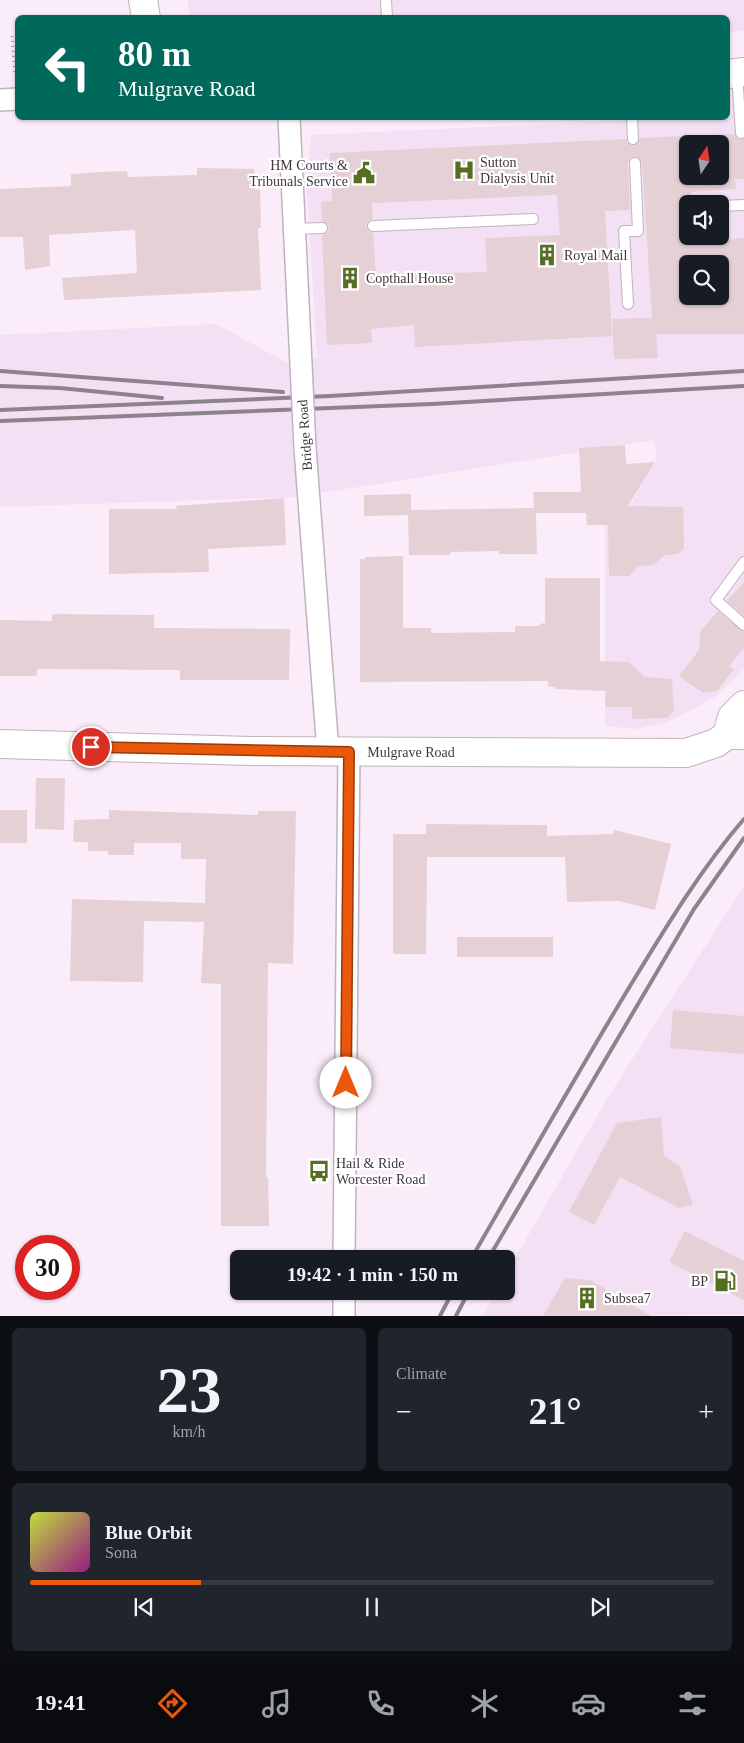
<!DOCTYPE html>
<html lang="en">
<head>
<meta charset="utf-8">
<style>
	body { margin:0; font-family:"Times New Roman",serif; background:#20242c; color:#f1f3f6; height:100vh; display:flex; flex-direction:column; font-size:19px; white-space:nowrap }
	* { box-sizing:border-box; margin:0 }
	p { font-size:16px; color:#9ea1a6 }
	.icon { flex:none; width:28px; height:28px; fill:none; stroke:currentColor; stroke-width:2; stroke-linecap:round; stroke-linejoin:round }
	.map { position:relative; height:1316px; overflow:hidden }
	.drawer { display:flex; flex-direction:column; gap:12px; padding:12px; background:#0d0f14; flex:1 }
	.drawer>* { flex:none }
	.guide { position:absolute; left:15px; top:15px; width:715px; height:105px; border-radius:8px; box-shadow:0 1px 4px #0004; background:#00695c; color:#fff; overflow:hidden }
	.needle { width:32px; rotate:13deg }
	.fabs { position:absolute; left:679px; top:135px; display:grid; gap:10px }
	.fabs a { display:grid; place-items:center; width:50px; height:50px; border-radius:8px; background:#171b24; box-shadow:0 1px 4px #0004; font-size:25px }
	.speed { position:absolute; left:15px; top:1235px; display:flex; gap:10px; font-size:25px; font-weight:700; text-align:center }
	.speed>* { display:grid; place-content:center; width:65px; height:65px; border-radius:50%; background:#171b24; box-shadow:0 1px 4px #0004; line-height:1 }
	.speed .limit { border:8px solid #d22; background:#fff; color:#111 }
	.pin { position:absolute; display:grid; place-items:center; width:42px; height:42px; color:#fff; margin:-21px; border:2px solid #fff; border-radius:50%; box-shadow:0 1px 5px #0007 }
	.me { position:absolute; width:55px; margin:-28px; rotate:0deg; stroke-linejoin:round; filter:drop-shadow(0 0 4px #0008) }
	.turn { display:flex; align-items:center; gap:18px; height:105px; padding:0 20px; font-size:22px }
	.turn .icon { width:65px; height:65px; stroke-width:2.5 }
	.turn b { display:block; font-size:35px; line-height:42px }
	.big { font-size:38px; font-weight:700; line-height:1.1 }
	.drawer .widget { flex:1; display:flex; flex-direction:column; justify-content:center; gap:8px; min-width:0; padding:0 18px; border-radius:8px; background:#20242c }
	.drawer .dial { align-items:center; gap:0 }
	.dial b { font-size:65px; line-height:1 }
	.song { display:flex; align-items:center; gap:15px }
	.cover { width:60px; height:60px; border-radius:8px; background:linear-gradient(135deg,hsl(70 70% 55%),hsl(310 70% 35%)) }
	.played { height:5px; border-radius:2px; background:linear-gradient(90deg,#ea580c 25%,#363941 25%) }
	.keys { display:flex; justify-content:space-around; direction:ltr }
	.heat { display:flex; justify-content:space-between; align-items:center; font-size:28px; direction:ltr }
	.drawer .tiles { flex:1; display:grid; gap:12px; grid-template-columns:1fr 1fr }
	.widget:last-child { grid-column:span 2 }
	.trip { position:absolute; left:230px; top:1250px; width:285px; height:50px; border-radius:8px; background:#171b24; box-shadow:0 1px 4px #0004; font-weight:700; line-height:50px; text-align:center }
	.tabs { display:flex; height:80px; justify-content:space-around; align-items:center; background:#090b0e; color:#9ea1a6 }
	.tabs .icon { width:35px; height:35px }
	.tabs .active { color:#ea580c }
	.tabs b { font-size:22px; color:#f1f3f6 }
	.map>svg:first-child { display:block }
	.built { fill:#f4e0f4; fill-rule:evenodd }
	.building { fill:#e5d0d6; fill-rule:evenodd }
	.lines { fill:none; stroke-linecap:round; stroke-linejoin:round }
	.lane-casing { stroke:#c0b2bf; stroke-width:12 }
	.street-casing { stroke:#c0b2bf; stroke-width:24 }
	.secondary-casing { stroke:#c0b2bf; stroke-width:30 }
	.highway-casing { stroke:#c0b2bf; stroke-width:30 }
	.path { stroke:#a69ba5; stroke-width:3; stroke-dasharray:1 4; stroke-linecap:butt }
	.lane { stroke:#fff; stroke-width:10 }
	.street { stroke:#fff; stroke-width:21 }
	.secondary { stroke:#fff; stroke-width:28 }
	.highway { stroke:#fff; stroke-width:28 }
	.rail { stroke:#8d838c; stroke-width:4 }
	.street-bridge-casing { stroke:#c0b2bf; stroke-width:24; stroke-linecap:butt }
	.street-bridge { stroke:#fff; stroke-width:21 }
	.route-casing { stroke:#983908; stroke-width:12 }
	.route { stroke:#ea580c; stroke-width:9 }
	.labels { text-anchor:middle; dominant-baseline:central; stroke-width:4.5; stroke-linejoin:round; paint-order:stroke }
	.poi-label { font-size:14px; fill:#3e383d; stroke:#fff; text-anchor:start }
	.street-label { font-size:14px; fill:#3e383d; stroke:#fff }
</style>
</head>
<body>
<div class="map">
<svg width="744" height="1316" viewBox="0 0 744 1316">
	<rect width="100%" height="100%" fill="#fbecfa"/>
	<g class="built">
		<path d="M188 0H744V31L728 32V18L189 17Z"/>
		<path d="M744 114V669L716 696 699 706 670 721 637 729 605 726V525H618L656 461 655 440 295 497 0 507V335L216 324 286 362 317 358 307 193 311 135 678 118H728V115ZM688 144H720V176H688ZM688 204H720V236H688ZM688 264H720V296H688Z"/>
		<path d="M744 886V1315L482 1316 496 1291H506V1274L608 1097Z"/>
	</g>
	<g class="building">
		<path d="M734 134 738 139H744V179H735L736 189 691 192 692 204H688V236H694L695 243 744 238V334H656L658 358 614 359 612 319 652 318 642 163 635 156 631 158 628 163 630 210 605 211 612 336 415 347 414 325 371 329 372 343 327 345 322 235 328 232 329 227 322 221 321 202 332 201 330 153 626 139 628 143 633 146 637 144 640 138ZM688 144H720V176H688ZM557 195 560 235 485 238 487 272 376 275 373 233 369 232 366 227 367 222 373 219 372 203ZM688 264H720V296H688Z"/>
		<path d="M197 168 254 169 256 190 260 189 261 228H258L261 290 64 300 62 278 137 273 135 230 49 235 50 266 25 270 23 237H0V189L71 186V174L101 172 127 171 128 177 197 175Z"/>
		<path d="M625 445 626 464 655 462 628 506 683 507 684 549 678 554 665 555 653 565 638 566 629 576H609L608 525H587L586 513H536L537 554H499V551L450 552V555H409L408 515 364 516V495L411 494V510L534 508 533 492H581L579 448Z"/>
		<path d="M284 498 286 545 208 549 209 572 109 574V509H177L176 506Z"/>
		<path d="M403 556V628H431V633L515 632V626H540V624L545 623V578H600V661L629 662 645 677 672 679 674 711 667 718 632 719V707H605L606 691 556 689 555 687 548 686V681L360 682V559H365V557Z"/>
		<path d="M744 582V616L727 601Z"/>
		<path d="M718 611 744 632V648L729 666 734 669 717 691 703 693 679 676 699 650 700 632Z"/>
		<path d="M52 614 154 615V628L290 629 289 680H180V670L37 669V676H0V620L52 621Z"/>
		<path d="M36 778H65L64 830 35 829Z"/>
		<rect x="0" y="810" width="27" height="33"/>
		<path d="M109 810 258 815V811H296L293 964 268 963 266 1177H268L269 1226H221V984L201 983 204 922 144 921 143 982 70 981 72 899 205 903 206 859H181V843H134V855H108V851H88V842H73L74 820 109 819Z"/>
		<path d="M426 824 547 825V836L613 834 614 830 671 844 655 910 618 901 567 902 565 857H427L426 954H393V834H426Z"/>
		<rect x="457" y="937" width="96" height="20"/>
		<path d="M673 1010 744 1016V1054L670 1048Z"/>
		<path d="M661 1117 664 1156 680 1166 693 1205 679 1208 620 1177 594 1225 569 1212 617 1123Z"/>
		<path d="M685 1231 744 1261V1300L669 1262Z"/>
		<path d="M565 1278 590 1280 651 1316H543Z"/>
	</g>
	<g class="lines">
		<g class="lane-casing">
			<g id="lane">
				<path d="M386 0 387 18"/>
				<path d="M737 74 741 133"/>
				<path d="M632 118 633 139"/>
				<path d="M720 206 744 205"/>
				<path d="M373 226 533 219"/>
				<path d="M294 229 322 228"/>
				<path d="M628 304 624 231H638L635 163"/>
				<path d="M744 562 716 600 744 625"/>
			</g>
		</g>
		<g class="street-casing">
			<g id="street">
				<path d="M0 100 18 99"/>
				<path d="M289 118 300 343"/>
				<path d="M305 448 328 752"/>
				<path d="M344 1259 349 752"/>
				<path d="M344 1316V1291"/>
			</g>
		</g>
		<g class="secondary-casing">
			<g id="secondary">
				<path d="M727 735 732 717 744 705"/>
				<path d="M0 744 251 751 686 753 716 743 727 735H744"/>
			</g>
		</g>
		<g class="highway-casing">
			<g id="highway">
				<path d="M143 0 146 18"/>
				<path d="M728 74 744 72"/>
			</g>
		</g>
		<path class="path" d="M12 36 15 75"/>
		<use href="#lane" class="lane"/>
		<use href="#street" class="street"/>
		<use href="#secondary" class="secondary"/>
		<use href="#highway" class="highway"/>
		<g class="rail">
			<path d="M0 371 283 392"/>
			<path d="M0 386 60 388 162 398"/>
			<path d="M0 410 330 396 744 371"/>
			<path d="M0 421 432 404 744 386"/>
			<path d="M471 1259C523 1169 574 1079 627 991 663 932 699 871 744 819"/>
			<path d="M488 1259 694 909 744 838"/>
			<path d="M440 1316 453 1291"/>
			<path d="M456 1316 469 1291"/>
		</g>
		<g class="street-bridge-casing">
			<path id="street-bridge" d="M300 343 305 448"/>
		</g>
		<use href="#street-bridge" class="street-bridge"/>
	</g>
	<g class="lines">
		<g class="route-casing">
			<path id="route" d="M91 747 349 752 346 1083"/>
		</g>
		<use href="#route" class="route"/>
	</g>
	<defs>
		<g id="hospital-bare" transform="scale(1.725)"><path d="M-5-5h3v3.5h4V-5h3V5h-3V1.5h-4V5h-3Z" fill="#566e20" stroke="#fff" stroke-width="2.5" paint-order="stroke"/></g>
		<g id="civic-bare" transform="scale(1.725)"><path d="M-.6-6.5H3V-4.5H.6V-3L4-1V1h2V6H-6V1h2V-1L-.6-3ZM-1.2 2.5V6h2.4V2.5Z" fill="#566e20" stroke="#fff" stroke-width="2.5" paint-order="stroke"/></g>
		<g id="building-bare" transform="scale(1.725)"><path d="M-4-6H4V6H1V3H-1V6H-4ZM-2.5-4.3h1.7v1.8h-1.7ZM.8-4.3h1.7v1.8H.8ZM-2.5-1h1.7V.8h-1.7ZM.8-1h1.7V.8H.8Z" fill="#566e20" stroke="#fff" stroke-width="2.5" paint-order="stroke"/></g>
		<g id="bus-bare" transform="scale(1.725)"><path d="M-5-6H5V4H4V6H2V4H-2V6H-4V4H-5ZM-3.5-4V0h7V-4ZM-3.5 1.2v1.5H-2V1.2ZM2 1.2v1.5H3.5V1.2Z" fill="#566e20" stroke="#fff" stroke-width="2.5" paint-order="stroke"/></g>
		<g id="fuel-bare" transform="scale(1.725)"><path d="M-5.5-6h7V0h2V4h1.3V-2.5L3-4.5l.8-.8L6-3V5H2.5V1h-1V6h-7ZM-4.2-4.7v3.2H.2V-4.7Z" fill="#566e20" stroke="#fff" stroke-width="2.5" paint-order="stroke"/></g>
	</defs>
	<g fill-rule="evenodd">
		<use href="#hospital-bare" x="464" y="170"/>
		<use href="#civic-bare" x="364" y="173"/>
		<use href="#building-bare" x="547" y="255"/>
		<use href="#building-bare" x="350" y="278"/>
		<use href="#bus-bare" x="319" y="1171"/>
		<use href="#fuel-bare" x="725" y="1281"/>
		<use href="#building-bare" x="587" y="1298"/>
	</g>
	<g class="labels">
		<g class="poi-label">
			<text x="480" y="162">Sutton<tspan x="480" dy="16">Dialysis Unit</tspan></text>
			<text x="348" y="165" text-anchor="end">HM Courts &amp;<tspan x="348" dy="16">Tribunals Service</tspan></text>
			<text x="564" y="255">Royal Mail</text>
			<text x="366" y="278">Copthall House</text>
			<text x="336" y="1163">Hail &amp; Ride<tspan x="336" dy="16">Worcester Road</tspan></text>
			<text x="708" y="1281" text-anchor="end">BP</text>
			<text x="604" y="1298">Subsea7</text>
		</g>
		<g class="street-label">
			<text transform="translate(305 435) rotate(-94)">Bridge Road</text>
			<text x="411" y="752">Mulgrave Road</text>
		</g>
	</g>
</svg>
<div class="fabs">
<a><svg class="needle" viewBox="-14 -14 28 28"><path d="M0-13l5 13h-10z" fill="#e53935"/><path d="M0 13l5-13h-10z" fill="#9ea1a6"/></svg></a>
<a><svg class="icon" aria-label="sound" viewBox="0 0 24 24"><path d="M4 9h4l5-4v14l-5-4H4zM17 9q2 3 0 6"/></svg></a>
<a><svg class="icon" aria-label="search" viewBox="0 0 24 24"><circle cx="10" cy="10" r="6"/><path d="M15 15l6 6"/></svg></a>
</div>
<div class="speed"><div class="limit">30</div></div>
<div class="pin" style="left:91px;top:747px;background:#d93025"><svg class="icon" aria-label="arrive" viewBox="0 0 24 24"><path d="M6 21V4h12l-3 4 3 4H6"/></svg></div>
<svg class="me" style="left:346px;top:1083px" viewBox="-20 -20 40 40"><circle r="19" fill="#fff"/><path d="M0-13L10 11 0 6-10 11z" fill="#ea580c"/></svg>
<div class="trip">19:42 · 1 min · 150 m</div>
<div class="guide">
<div class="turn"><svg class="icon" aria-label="left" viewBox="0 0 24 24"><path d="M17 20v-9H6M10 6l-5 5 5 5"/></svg><div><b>80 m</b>Mulgrave Road</div></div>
</div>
</div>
<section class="drawer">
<div class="tiles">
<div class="widget dial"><b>23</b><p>km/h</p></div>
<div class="widget"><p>Climate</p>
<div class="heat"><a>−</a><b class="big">21°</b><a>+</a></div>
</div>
<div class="widget">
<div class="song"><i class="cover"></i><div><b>Blue Orbit</b><p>Sona</p></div></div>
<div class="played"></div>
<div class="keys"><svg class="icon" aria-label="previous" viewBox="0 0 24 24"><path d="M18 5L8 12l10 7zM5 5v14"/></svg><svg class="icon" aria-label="pause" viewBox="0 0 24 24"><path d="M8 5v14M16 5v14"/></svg><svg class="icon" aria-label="next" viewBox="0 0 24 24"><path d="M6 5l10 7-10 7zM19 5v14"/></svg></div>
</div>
</div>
</section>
<nav class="tabs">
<b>19:41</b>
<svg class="icon active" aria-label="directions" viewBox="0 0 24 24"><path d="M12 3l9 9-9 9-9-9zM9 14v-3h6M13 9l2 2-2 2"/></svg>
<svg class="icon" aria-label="music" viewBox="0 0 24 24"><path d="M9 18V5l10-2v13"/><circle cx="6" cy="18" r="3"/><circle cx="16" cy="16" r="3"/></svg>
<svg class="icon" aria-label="phone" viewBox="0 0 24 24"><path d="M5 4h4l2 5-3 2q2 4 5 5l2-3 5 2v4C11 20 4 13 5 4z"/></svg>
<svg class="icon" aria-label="climate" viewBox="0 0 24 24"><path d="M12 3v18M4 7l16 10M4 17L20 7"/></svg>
<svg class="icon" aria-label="car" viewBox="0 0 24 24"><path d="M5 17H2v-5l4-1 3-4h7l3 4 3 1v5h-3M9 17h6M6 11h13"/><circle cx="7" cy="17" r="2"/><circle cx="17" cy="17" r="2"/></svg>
<svg class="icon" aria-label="filters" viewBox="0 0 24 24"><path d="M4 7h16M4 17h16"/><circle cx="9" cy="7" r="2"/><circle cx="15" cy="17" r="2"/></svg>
</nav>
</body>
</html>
